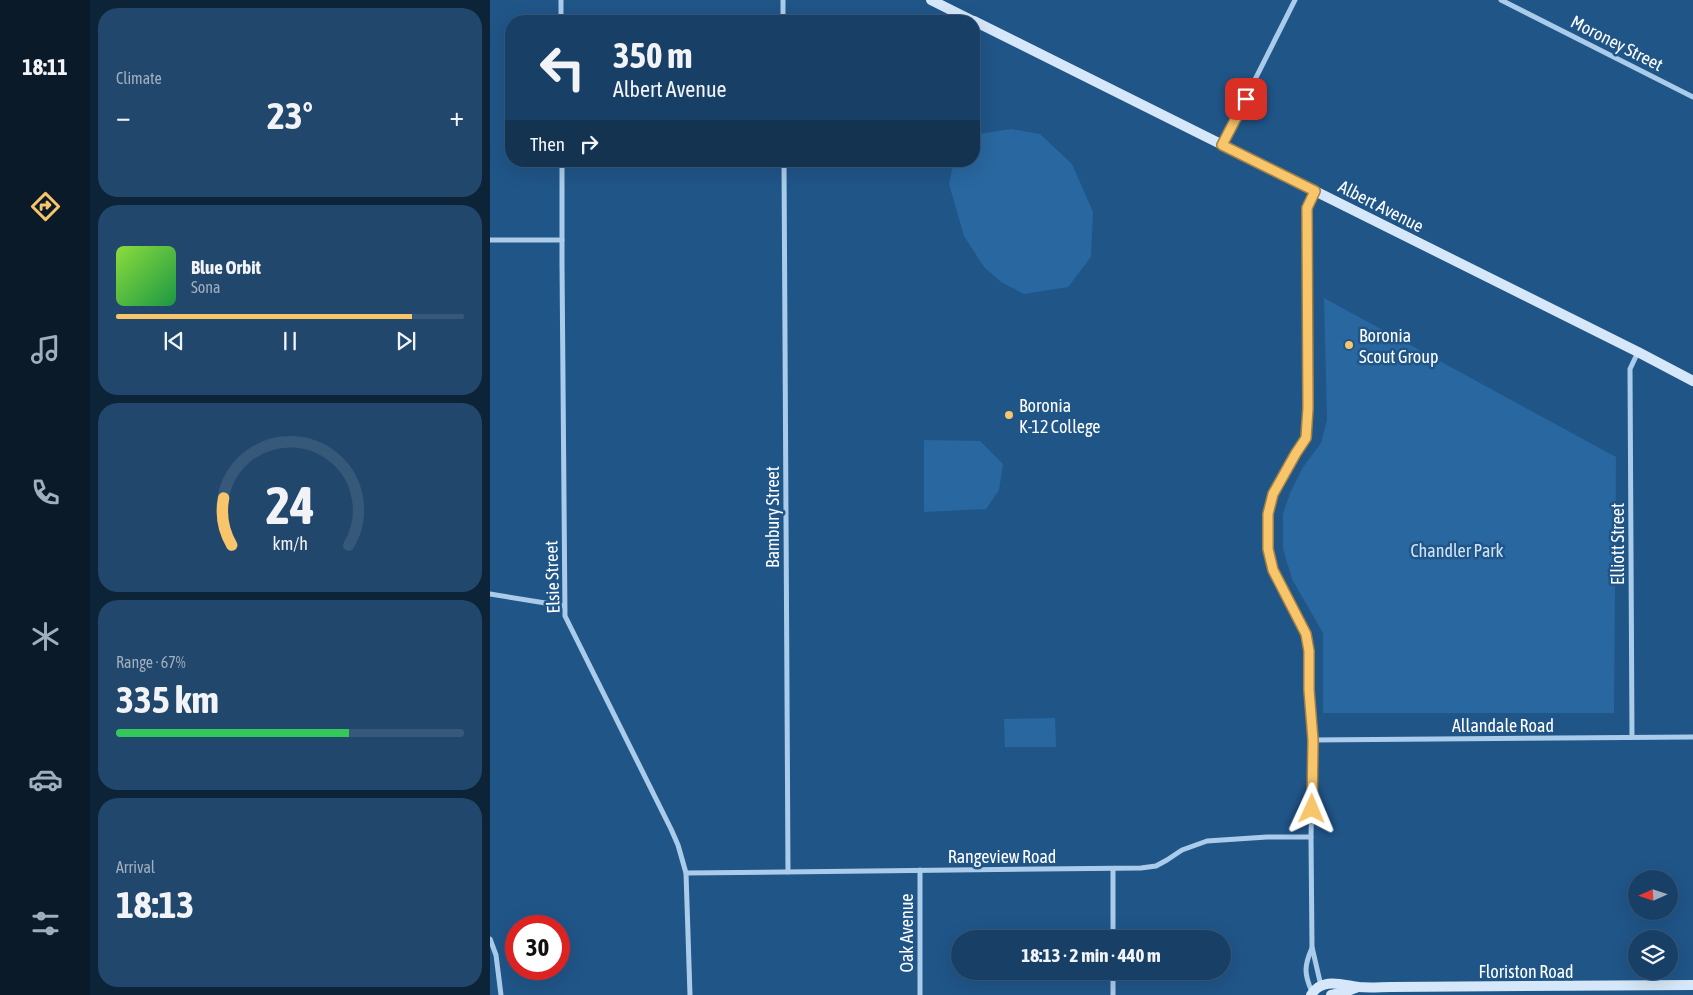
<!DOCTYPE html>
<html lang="en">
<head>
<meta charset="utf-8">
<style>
	body { margin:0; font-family:"Asap Condensed",sans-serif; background:#21476c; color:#f1f3f6; height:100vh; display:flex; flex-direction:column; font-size:19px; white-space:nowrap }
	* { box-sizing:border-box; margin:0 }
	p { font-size:16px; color:#9fafbf }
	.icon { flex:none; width:28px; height:28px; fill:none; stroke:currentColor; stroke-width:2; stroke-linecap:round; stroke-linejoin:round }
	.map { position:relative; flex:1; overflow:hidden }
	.side { display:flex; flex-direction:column; gap:8px; padding:8px; background:#0d2338; width:400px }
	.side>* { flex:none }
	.banner { position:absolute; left:15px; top:15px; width:475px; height:152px; border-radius:20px; box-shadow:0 5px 20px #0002,0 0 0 1px #36597a; background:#184066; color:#f1f3f6; overflow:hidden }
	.needle { width:32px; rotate:267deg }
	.tools { position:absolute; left:1138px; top:870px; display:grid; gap:10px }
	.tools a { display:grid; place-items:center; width:50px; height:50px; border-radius:50%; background:#184066; box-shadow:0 5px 20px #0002,0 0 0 1px #36597a; font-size:25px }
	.speed { position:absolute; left:15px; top:915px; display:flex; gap:10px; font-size:25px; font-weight:700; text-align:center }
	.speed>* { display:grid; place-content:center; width:65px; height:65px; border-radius:50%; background:#184066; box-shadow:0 5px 20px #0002,0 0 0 1px #36597a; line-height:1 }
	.speed .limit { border:8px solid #d22; background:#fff; color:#111 }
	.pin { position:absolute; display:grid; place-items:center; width:42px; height:42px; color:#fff; margin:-21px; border-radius:10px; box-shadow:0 2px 8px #0006 }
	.me { position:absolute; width:55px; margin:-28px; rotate:1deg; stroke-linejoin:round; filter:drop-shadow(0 0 4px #0008) }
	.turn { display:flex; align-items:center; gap:18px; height:105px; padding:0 25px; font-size:22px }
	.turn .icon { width:65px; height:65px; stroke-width:2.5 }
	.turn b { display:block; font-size:35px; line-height:42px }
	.then { display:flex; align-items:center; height:48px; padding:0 25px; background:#0003; gap:10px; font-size:19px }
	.big { font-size:38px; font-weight:700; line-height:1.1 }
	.side .widget { flex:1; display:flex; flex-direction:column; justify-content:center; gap:8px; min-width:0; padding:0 18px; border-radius:20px; background:#21476c }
	.side .dial { align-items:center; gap:0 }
	.dial svg { height:130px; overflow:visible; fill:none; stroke:#36597a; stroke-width:7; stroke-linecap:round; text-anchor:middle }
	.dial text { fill:#f1f3f6; stroke:none }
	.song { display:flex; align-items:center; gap:15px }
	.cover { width:60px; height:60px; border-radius:8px; background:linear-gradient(135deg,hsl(90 70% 55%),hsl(140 70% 35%)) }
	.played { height:5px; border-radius:2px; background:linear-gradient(90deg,#f8c56a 85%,#36597a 85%) }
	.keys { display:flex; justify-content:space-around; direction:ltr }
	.heat { display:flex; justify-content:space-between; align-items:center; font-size:28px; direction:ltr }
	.charge { height:8px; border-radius:4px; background:linear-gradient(90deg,#34c759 67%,#36597a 0) }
	.trip { position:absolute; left:461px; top:930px; width:280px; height:50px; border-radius:25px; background:#184066; box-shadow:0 5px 20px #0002,0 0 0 1px #36597a; font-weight:700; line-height:50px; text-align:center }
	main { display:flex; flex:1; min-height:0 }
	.menu { display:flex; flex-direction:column; width:90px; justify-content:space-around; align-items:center; background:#0a1a29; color:#9fafbf }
	.menu .icon { width:35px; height:35px }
	.menu .selected { color:#f8c56a }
	.menu b { font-size:22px; color:#f1f3f6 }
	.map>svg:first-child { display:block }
	.green { fill:#2967a0 }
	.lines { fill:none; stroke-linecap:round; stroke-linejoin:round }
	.street { stroke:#aaccea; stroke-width:5 }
	.secondary { stroke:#d5e7f8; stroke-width:10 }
	.route-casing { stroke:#a18045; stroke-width:12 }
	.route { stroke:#f8c56a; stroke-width:9 }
	.poi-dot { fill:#f8c56a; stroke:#205588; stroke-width:2 }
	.labels { text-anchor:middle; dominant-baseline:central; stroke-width:5; stroke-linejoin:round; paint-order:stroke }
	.street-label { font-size:18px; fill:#fff; stroke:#205588 }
	.poi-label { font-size:18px; fill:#fff; stroke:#205588; text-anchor:start }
	.park-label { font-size:18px; fill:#cfe4f8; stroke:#205588 }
</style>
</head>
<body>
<main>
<nav class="menu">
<b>18:11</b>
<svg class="icon selected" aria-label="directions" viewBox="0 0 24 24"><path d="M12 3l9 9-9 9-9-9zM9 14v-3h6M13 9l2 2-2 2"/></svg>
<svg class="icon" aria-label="music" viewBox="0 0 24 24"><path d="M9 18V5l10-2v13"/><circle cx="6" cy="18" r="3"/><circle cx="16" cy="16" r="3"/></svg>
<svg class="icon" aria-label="phone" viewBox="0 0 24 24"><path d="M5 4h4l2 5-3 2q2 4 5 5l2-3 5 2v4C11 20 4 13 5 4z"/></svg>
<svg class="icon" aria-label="climate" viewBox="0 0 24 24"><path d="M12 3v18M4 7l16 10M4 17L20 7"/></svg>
<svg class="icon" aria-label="car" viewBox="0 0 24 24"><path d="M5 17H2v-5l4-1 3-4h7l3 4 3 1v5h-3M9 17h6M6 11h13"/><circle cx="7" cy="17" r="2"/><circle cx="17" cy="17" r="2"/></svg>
<svg class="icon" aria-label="filters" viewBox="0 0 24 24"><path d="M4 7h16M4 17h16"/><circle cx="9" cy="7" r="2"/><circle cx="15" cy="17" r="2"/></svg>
</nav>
<section class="side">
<div class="widget"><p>Climate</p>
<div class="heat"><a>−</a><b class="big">23°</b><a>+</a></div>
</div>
<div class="widget">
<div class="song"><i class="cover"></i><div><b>Blue Orbit</b><p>Sona</p></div></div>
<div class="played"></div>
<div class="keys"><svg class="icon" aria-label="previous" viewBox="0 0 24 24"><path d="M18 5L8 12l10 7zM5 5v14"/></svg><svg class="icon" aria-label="pause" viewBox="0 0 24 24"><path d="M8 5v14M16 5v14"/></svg><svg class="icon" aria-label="next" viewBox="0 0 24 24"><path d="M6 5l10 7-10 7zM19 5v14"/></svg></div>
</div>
<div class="widget dial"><svg viewBox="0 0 100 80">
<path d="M14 69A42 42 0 1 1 86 69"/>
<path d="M14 69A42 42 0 0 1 9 40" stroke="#f8c56a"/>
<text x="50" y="56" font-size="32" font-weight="700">24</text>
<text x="50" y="72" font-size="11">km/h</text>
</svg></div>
<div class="widget"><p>Range · 67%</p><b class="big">335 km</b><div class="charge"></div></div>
<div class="widget"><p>Arrival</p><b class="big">18:13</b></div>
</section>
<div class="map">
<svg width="1203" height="995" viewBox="0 0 1203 995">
	<rect width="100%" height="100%" fill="#205588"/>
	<g class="green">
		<path d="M521 129 550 134 582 164 603 212 601 257 578 287 534 294 511 282 494 267 474 236 459 184 464 161H484V137L489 134Z"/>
		<path d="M834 298 1126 457 1124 713H833V633L802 579 793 549V514L800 493 813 467 831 443 837 420Z"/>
		<path d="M434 440 490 441 513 464 509 490 496 509 434 512Z"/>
		<path d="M565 718 566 747H515L514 719Z"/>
	</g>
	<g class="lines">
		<g class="street">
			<path d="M71 0V21"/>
			<path d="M293 0V21"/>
			<path d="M1011 0 1203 97"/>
			<path d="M732 145 805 0"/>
			<path d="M72 161V264L75 616 181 829 188 845 196 873 200 995"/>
			<path d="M294 161 298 872"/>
			<path d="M825 191 817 208 818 408 816 438 806 453 783 493 778 514V549L783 570 816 633 819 651V690L823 740 821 837 822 947 831 986"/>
			<path d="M0 240H72"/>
			<path d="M0 594 74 606"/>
			<path d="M1142 737 1140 369 1148 352"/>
			<path d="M823 740 1203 737"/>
			<path d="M623 869V939"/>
			<path d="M430 870V995"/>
			<path d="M196 873 651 868 666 866 677 860 692 850 717 841 777 837H821"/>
			<path d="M0 939 6 955 11 995"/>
			<path d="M822 948C814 966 814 974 822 992"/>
			<path d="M623 971V995"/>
		</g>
		<g class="secondary">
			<path d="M441 0 483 21"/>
			<path d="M484 21 1148 352 1203 381"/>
			<path d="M821 995C832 977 852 985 869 987 880 988 891 987 901 987L1203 985"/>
			<path d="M841 995 855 992 868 987"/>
		</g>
	</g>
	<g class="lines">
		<g class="route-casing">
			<path id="route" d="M756 99 732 145 825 191 817 208 818 408 816 438 806 453 783 494 778 514V549L783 570 816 634 819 651V690L823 740 822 809"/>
		</g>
		<use href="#route" class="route"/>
	</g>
	<g class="poi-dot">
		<circle cx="859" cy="345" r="5"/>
		<circle cx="519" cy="415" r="5"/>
	</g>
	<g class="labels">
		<g class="street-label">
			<text transform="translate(1127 43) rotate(27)">Moroney Street</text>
			<text transform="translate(891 206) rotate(27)">Albert Avenue</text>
			<text transform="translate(282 517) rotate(-90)">Bambury Street</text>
			<text transform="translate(1127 544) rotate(-90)">Elliott Street</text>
			<text transform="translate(62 577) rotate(-92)">Elsie Street</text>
			<text x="1013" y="725">Allandale Road</text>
			<text x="512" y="856">Rangeview Road</text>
			<text transform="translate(416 933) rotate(-90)">Oak Avenue</text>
			<text x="1036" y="971">Floriston Road</text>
		</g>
		<g class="poi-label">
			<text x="869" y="335">Boronia<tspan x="869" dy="21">Scout Group</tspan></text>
			<text x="529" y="405">Boronia<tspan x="529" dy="21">K-12 College</tspan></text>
		</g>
		<g class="park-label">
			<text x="967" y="550">Chandler Park</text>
		</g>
	</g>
</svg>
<div class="tools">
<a><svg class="needle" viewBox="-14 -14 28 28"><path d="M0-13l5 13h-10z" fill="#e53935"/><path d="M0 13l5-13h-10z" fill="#9fafbf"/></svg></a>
<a><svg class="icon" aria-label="layers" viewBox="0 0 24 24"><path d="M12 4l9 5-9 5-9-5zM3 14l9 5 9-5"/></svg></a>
</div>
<div class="speed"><div class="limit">30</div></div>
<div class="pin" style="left:756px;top:99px;background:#d93025"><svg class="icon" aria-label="arrive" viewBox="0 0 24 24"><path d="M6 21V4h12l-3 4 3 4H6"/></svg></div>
<svg class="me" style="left:822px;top:809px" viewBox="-20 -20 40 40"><path d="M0-17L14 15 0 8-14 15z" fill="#f8c56a" stroke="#fff" stroke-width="4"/></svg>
<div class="trip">18:13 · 2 min · 440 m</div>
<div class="banner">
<div class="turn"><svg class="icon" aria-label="left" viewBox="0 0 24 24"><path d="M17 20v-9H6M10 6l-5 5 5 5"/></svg><div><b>350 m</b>Albert Avenue</div></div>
<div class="then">Then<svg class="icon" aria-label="right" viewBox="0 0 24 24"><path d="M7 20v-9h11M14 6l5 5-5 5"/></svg></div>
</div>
</div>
</main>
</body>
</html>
